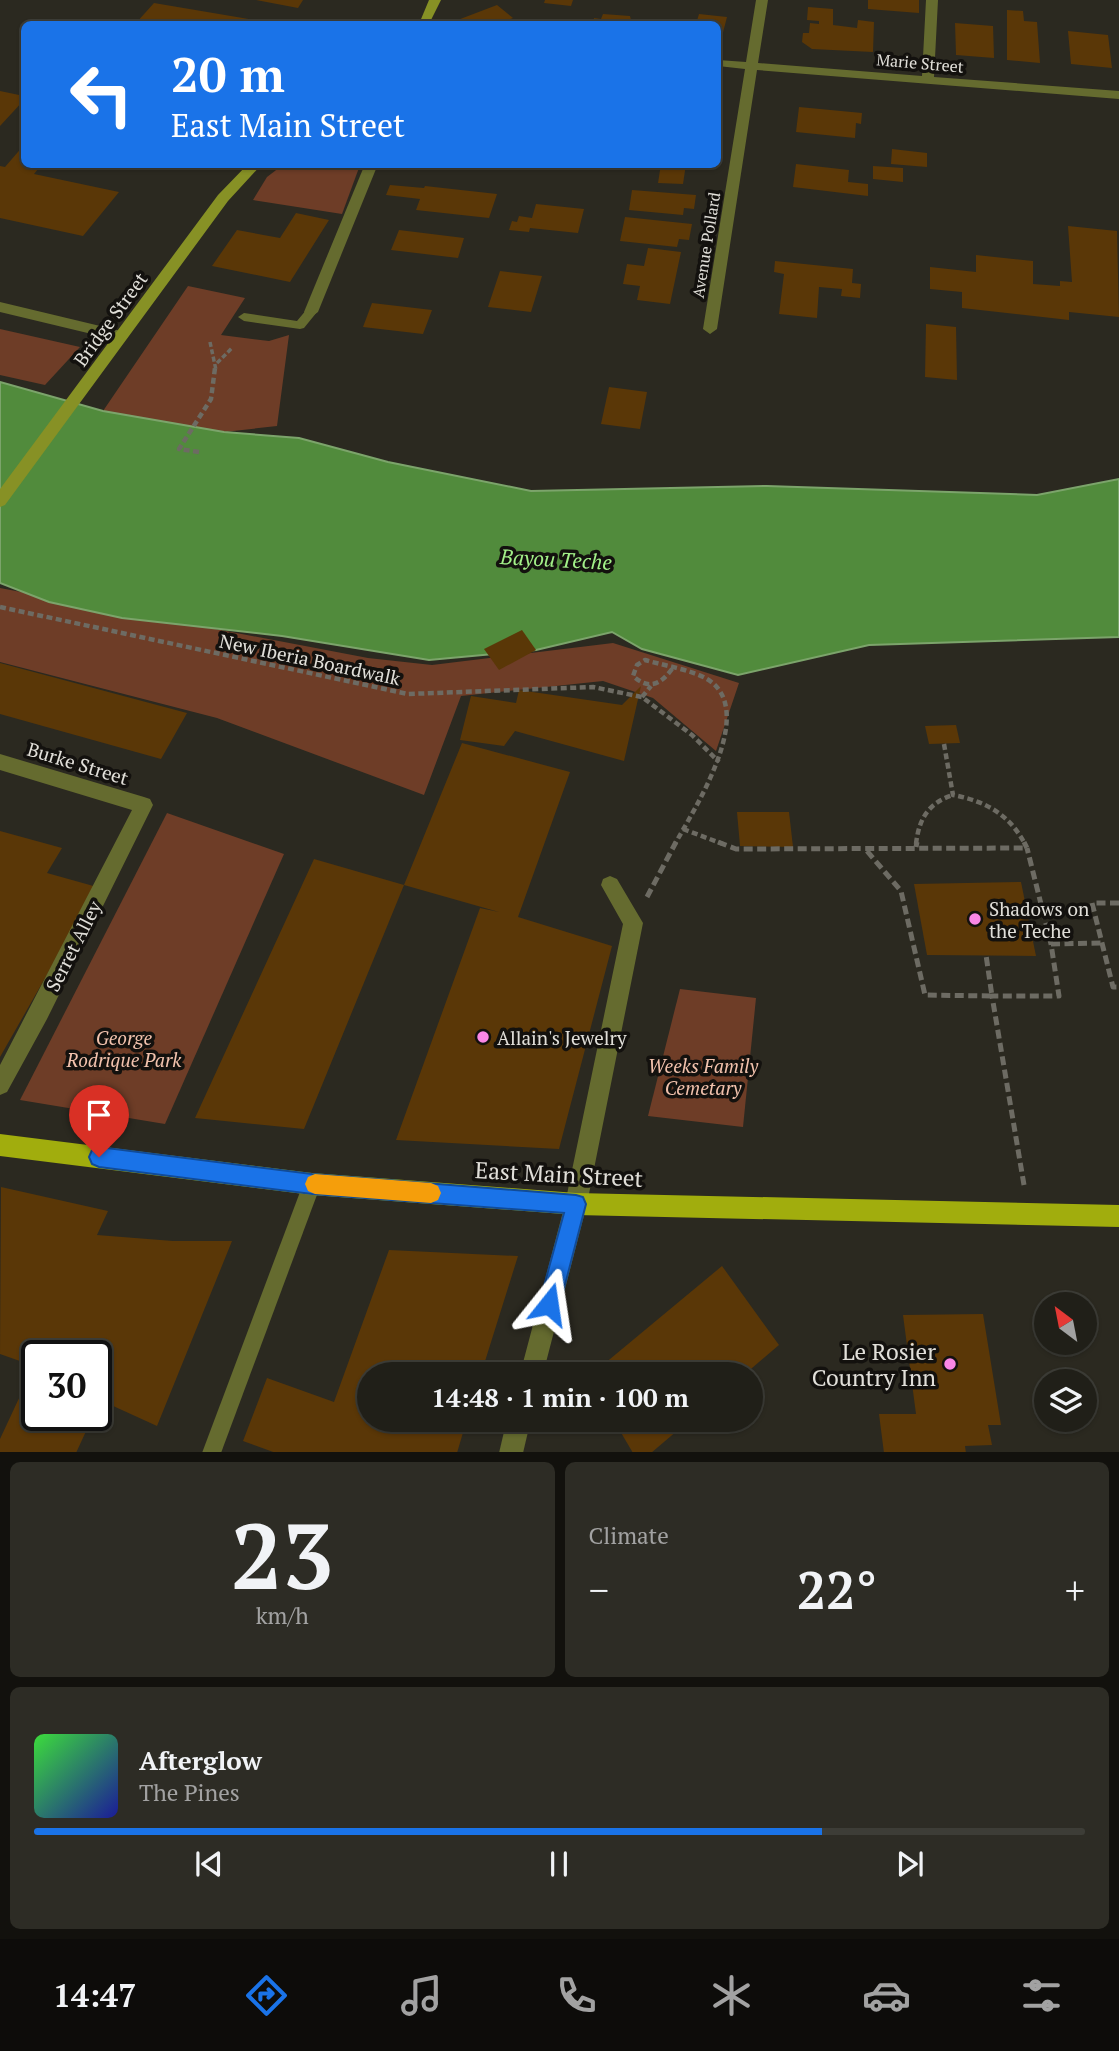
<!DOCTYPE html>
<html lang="en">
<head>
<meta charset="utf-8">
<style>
	body { margin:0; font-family:"PT Serif",serif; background:#2d2c25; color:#f1f3f6; height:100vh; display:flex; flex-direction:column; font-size:26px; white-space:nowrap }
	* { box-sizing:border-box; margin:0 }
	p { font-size:23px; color:#a2a2a2 }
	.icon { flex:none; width:38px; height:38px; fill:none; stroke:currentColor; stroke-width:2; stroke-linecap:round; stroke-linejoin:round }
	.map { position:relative; height:1452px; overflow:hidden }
	.side { display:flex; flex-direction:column; gap:10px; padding:10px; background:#12110d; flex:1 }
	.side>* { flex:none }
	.guide { position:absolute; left:21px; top:21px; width:700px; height:147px; border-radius:10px; box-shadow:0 2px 5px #0004,0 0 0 2px #3d3d37; background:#1a73e8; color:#fff; overflow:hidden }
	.needle { width:46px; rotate:328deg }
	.buttons { position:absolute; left:1034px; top:1292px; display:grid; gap:14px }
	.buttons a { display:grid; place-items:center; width:63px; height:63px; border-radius:50%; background:#201f18; box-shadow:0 2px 5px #0004,0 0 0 2px #3d3d37; font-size:35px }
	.speed { position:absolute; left:21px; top:1340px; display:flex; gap:14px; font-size:35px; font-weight:700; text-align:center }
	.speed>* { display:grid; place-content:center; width:91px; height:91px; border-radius:50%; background:#201f18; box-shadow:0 2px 5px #0004,0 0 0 2px #3d3d37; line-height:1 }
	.speed .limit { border:4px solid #111; border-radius:10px; background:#fff; color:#111 }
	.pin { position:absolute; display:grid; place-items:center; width:60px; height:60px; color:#fff; margin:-72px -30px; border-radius:50% 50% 50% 0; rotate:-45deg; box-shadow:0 0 7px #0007 }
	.pin .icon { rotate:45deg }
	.me { position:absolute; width:77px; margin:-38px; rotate:15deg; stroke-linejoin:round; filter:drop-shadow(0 0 5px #0008) }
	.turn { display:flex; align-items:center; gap:24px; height:147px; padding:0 35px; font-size:32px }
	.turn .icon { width:91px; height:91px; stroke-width:2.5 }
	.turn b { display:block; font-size:49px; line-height:60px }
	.big { font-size:52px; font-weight:700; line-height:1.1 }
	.side .tile { flex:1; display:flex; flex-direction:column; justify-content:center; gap:10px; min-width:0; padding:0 24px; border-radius:10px; background:#2d2c25 }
	.side .dial { align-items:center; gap:0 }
	.dial b { font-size:91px; line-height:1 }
	.song { display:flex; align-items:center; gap:21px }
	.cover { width:84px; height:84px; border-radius:10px; background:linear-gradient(135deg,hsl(120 70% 55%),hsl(240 70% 35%)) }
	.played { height:7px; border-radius:4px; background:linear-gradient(90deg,#1a73e8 75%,#3d3d37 75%) }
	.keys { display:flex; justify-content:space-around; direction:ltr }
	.heat { display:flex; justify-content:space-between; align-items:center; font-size:38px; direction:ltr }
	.side .tiles { flex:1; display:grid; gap:10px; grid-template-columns:1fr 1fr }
	.tile:last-child { grid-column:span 2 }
	.trip { position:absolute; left:357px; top:1362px; width:406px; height:70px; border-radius:35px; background:#201f18; box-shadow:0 2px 5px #0004,0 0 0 2px #3d3d37; font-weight:700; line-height:70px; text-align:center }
	.tab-bar { display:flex; height:112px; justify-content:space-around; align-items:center; background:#0d0c0a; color:#a2a2a2 }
	.tab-bar .icon { width:49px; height:49px }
	.tab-bar .active { color:#1a73e8 }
	.tab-bar b { font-size:32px; color:#f1f3f6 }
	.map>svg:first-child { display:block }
	.green { fill:#6e3d27 }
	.water { fill:#518b3c; stroke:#7ca46b; stroke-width:2 }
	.building { fill:#5a3707 }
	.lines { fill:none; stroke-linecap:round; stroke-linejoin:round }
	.path-far2 { stroke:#6d6b63; stroke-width:3.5; stroke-dasharray:5 2.5; stroke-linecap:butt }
	.path-far1 { stroke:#6d6b63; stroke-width:4.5; stroke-dasharray:6 3.5; stroke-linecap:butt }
	.path { stroke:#6d6b63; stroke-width:5; stroke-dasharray:9 4.5; stroke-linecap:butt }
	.service { fill:#656b2f; fill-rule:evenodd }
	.minor { fill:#656b2f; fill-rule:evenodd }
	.secondary { fill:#879125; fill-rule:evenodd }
	.primary { fill:#a1ad0d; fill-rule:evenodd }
	.route { fill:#1a73e8; stroke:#114b97; stroke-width:2 }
	.slow { fill:#f59e0b }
	.poi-dot { fill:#fa87e6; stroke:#13110e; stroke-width:2.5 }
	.labels { text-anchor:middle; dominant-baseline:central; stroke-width:7; stroke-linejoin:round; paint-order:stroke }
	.far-street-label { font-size:16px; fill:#e1dfd9; stroke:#13110e }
	.street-label { font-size:19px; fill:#e1dfd9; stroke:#13110e }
	.poi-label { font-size:19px; fill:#e1dfd9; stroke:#13110e; text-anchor:start }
	.park-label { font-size:19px; font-style:italic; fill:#f2c2ad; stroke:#13110e }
	.water-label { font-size:21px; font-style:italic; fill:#a3f189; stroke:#13110e }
	.near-street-label { font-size:23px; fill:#e1dfd9; stroke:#13110e }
	.near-poi-label { font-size:23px; fill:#e1dfd9; stroke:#13110e; text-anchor:end }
</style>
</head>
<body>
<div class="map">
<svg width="1119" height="1453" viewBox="0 0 1119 1453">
	<rect width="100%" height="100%" fill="#2b2920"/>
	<g class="green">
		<path d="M284 164 360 165 342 214 253 200 267 177Z"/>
		<path d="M188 286 245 298 221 335 269 341 289 335 277 426 224 432 103 411Z"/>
		<path d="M0 329 80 347 45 385 0 375Z"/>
		<path d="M0 588 368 658 432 665 613 643 739 683 716 751 653 698 603 681 461 696 424 795 217 718 0 662Z"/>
		<path d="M167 813 284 854 165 1124 20 1100Z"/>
		<path d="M680 989 756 998 743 1127 648 1116Z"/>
	</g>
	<path class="water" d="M0 382 103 411 224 432 299 438 388 462 531 491 767 486 1037 495 1119 479V637L869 645 738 675 642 649 612 632 536 650 429 660 282 636 122 618 49 602 0 583Z"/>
	<g class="building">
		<path d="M256 0H303L298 8Z"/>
		<path d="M545 0H573L571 6 544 3Z"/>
		<path d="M868 0H919V13L868 9Z"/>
		<path d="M154 3 272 23V24L136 23Z"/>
		<path d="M497 5 513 18 497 24H459L455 21Z"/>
		<path d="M808 7 833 9V25L857 28 858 20 874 22 873 52 812 49 802 42 803 33H809L810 23 819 24V21L807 20Z"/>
		<path d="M1007 10 1023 11 1024 21 1037 22 1040 63 1007 60Z"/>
		<path d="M603 14 630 16 632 24H593L594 18 601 19Z"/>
		<path d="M699 14 727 17 718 52V24H696Z"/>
		<path d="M955 23 993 26 994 58 956 55Z"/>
		<path d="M1068 31 1108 35 1112 68 1071 64Z"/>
		<path d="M0 91 24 96V100L0 126Z"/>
		<path d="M799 107 862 113 861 124 856 123 855 138 796 132Z"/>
		<path d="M24 145V164H42L34 174 119 192 83 236 0 218V166L5 167Z"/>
		<path d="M892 149 927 153V167L891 164Z"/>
		<path d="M661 164H686L683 184 658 183Z"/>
		<path d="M796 164 849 170 848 182 868 184V196L793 187Z"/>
		<path d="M873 166 903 168V182L873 179Z"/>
		<path d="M390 185 424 188 425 186 497 194 489 218 416 210 420 199 386 195Z"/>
		<path d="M632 190 696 195 694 209 684 208 683 215 629 210Z"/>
		<path d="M536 204 584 209 578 233 530 228 529 232 509 230 512 221 517 222 519 216 532 218Z"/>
		<path d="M296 213 329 220 290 282 212 266 237 230 280 238Z"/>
		<path d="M625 217 692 224 689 240 679 239 677 247 620 241Z"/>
		<path d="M1068 226 1117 231 1119 317 1069 312V320L962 308V292L930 289V267L976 272V255L1033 261V284L1060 286V281L1072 282Z"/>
		<path d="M399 230 464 238 458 258 391 250Z"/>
		<path d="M648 248 681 252 670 304 637 300 640 286 623 284 627 264 644 266Z"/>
		<path d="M775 261 853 269 852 283 861 284 860 298 841 296 842 289 819 287 817 318 779 314 784 274 774 272Z"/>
		<path d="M500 271 542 276 531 312 488 307Z"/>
		<path d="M372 303 432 310 423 334 363 327Z"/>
		<path d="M926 324 956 327 957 380 925 377Z"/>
		<path d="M609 387 647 392 640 429 601 424Z"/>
		<path d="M522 630 536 650 499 670 484 649Z"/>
		<path d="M0 663 187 713 161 759 0 714Z"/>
		<path d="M641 686 624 761 515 731 504 746 460 740 471 696 516 703 519 690 622 705Z"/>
		<path d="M956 725 960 743 929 744 925 726Z"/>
		<path d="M462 743 570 772 518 917 612 946 559 1149 396 1140 480 908 499 912 404 885 304 1129 195 1118 314 859 404 885Z"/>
		<path d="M737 812H789L793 847 740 846Z"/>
		<path d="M0 831 62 848 47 873 97 887 0 1057Z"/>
		<path d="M1021 882 1036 956 927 955 914 884Z"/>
		<path d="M1 1187 108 1211 97 1235 173 1241H232L157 1426 100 1400 96 1408V1356H37V1416H93L76 1453H0V1439L34 1366 0 1354Z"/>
		<path d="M389 1250 518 1256 481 1374H369V1419H467L457 1453H276L243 1441 267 1378 334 1402Z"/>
		<path d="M722 1266 779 1345 745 1374H592Z"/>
		<path d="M983 1314 1001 1425H988L992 1445 965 1446 966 1453H884L879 1414H916L903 1315Z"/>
		<path d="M613 1419H691L651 1453H633Z"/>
	</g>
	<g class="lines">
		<g class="path-far2">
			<path d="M210 342 216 370"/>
			<path d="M217 363 232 348"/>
		</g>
		<g class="path-far1">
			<path d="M199 452 179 449 211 399 215 368"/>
			<path d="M0 607 408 694 593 687 642 697 692 735 719 762"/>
			<path d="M672 669C660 685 649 690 633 676L637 665 645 660C662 665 692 670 707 679 759 710 694 809 675 844"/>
			<path d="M642 697 651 686"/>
			<path d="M944 744 953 795C985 801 1009 814 1025 844"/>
			<path d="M683 829 723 844"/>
			<path d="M916 844C919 819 928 803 953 795"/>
		</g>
		<g class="path">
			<path d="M718 842 736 849 1027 848 1024 842"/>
			<path d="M916 847 917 842"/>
			<path d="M867 851 901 891 925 995 992 996 986 955"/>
			<path d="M647 897 676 842"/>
			<path d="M1119 903H1092L1113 987H1119"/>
			<path d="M1051 944 1102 943"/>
			<path d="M1024 1185 992 996H1059L1051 944 1027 848"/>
		</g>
		<g class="service">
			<path d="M311 308 317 312 304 328 300 329 244 321 238 317 244 313 297 321 307 309Z"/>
			<path d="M312 1175 318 1178 321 1184 221 1453H202L303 1184 306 1178Z"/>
		</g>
		<g class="minor">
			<path d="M756 0H768L758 63 922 76 926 0H938L934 77 1119 91V99L757 70 717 329 710 334 703 329 745 69 718 66V60L746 62Z"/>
			<path d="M365 164H378L318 312 311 317 306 315 304 312Z"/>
			<path d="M0 302 121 331 128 336 121 341 0 312Z"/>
			<path d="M0 754 144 797 150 799 153 805 47 1019 7 1092 0 1095V1065L132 810 0 770Z"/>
			<path d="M610 876 617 879 643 923 587 1204 543 1374H520L565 1204 623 924 601 885 603 879Z"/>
			<path d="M507 1419H531L523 1453H499Z"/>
		</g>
		<g class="secondary">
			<path d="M429 0H441L429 24H419Z"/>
			<path d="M248 164H262L228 201 5 505 0 507V489L218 195Z"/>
		</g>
		<path class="primary" d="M0 1134 312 1173 576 1193 1119 1205V1227L576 1215 312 1195 0 1156Z"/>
	</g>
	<path class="route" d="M99 1147 312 1174 576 1195 583 1197 586 1204 560 1304 557 1312 549 1315 542 1312 539 1304 564 1213 312 1194 99 1167 92 1164 89 1157 92 1150Z"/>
	<path class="slow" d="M315 1174 431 1183 438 1186 441 1193 438 1200 431 1203 315 1194 308 1191 305 1184 308 1177Z"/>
	<g class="poi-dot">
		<circle cx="975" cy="919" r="7"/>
		<circle cx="483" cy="1037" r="7"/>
		<circle cx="950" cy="1364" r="7"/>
	</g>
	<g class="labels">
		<g class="far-street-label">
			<text transform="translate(920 63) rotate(5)">Marie Street</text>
			<text transform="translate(706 245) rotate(-81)">Avenue Pollard</text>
		</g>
		<g class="street-label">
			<text transform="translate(110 319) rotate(-54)">Bridge Street</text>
			<text transform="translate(310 659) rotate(12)">New Iberia Boardwalk</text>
			<text transform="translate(78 763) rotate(17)">Burke Street</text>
			<text transform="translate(73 946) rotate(-63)">Serret Alley</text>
		</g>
		<g class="poi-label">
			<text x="989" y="908">Shadows on<tspan x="989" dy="22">the Teche</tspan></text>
			<text x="497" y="1037">Allain's Jewelry</text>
		</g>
		<g class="park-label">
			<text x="124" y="1037">George<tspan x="124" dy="22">Rodrique Park</tspan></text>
			<text x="703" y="1065">Weeks Family<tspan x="703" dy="22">Cemetary</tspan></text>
		</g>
		<g class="water-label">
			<text transform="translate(556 559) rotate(3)">Bayou Teche</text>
		</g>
		<g class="near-street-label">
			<text transform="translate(559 1174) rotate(3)">East Main Street</text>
		</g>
		<g class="near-poi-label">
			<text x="936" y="1351">Le Rosier<tspan x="936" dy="26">Country Inn</tspan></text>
		</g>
	</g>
</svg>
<div class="buttons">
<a><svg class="needle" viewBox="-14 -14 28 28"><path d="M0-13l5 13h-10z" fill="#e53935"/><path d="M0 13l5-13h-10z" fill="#a2a2a2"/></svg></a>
<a><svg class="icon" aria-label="layers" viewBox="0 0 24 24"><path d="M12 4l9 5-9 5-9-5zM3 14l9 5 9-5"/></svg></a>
</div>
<div class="speed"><div class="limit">30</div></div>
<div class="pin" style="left:99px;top:1157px;background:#d93025"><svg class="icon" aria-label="arrive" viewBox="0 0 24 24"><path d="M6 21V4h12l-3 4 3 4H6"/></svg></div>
<svg class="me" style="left:549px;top:1304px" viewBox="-20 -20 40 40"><path d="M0-17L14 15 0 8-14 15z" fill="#1a73e8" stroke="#fff" stroke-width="4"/></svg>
<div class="trip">14:48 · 1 min · 100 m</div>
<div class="guide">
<div class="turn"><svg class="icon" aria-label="left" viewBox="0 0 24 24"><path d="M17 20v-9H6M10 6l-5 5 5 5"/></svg><div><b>20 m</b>East Main Street</div></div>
</div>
</div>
<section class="side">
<div class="tiles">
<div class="tile dial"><b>23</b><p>km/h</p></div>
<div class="tile"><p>Climate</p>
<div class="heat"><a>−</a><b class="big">22°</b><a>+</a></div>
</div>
<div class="tile">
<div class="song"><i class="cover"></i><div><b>Afterglow</b><p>The Pines</p></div></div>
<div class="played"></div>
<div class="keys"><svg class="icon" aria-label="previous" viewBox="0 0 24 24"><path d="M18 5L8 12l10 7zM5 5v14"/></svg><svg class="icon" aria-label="pause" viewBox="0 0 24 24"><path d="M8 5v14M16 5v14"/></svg><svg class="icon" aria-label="next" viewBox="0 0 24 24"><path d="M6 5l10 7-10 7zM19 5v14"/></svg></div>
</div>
</div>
</section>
<nav class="tab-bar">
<b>14:47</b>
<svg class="icon active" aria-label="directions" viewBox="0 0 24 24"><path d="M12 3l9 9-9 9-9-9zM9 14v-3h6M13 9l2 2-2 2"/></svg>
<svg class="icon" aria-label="music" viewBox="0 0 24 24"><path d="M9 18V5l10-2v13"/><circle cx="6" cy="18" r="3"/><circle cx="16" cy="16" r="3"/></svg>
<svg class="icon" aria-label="phone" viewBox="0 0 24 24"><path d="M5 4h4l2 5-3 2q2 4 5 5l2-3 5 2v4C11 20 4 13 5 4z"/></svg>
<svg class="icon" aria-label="climate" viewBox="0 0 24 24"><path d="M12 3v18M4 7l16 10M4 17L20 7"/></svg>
<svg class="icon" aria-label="car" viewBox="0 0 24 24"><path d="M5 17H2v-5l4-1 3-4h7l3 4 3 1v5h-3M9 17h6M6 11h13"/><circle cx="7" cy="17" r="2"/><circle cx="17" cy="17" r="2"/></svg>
<svg class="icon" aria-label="filters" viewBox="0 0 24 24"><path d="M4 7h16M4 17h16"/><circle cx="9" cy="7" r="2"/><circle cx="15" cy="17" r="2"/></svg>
</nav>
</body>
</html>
